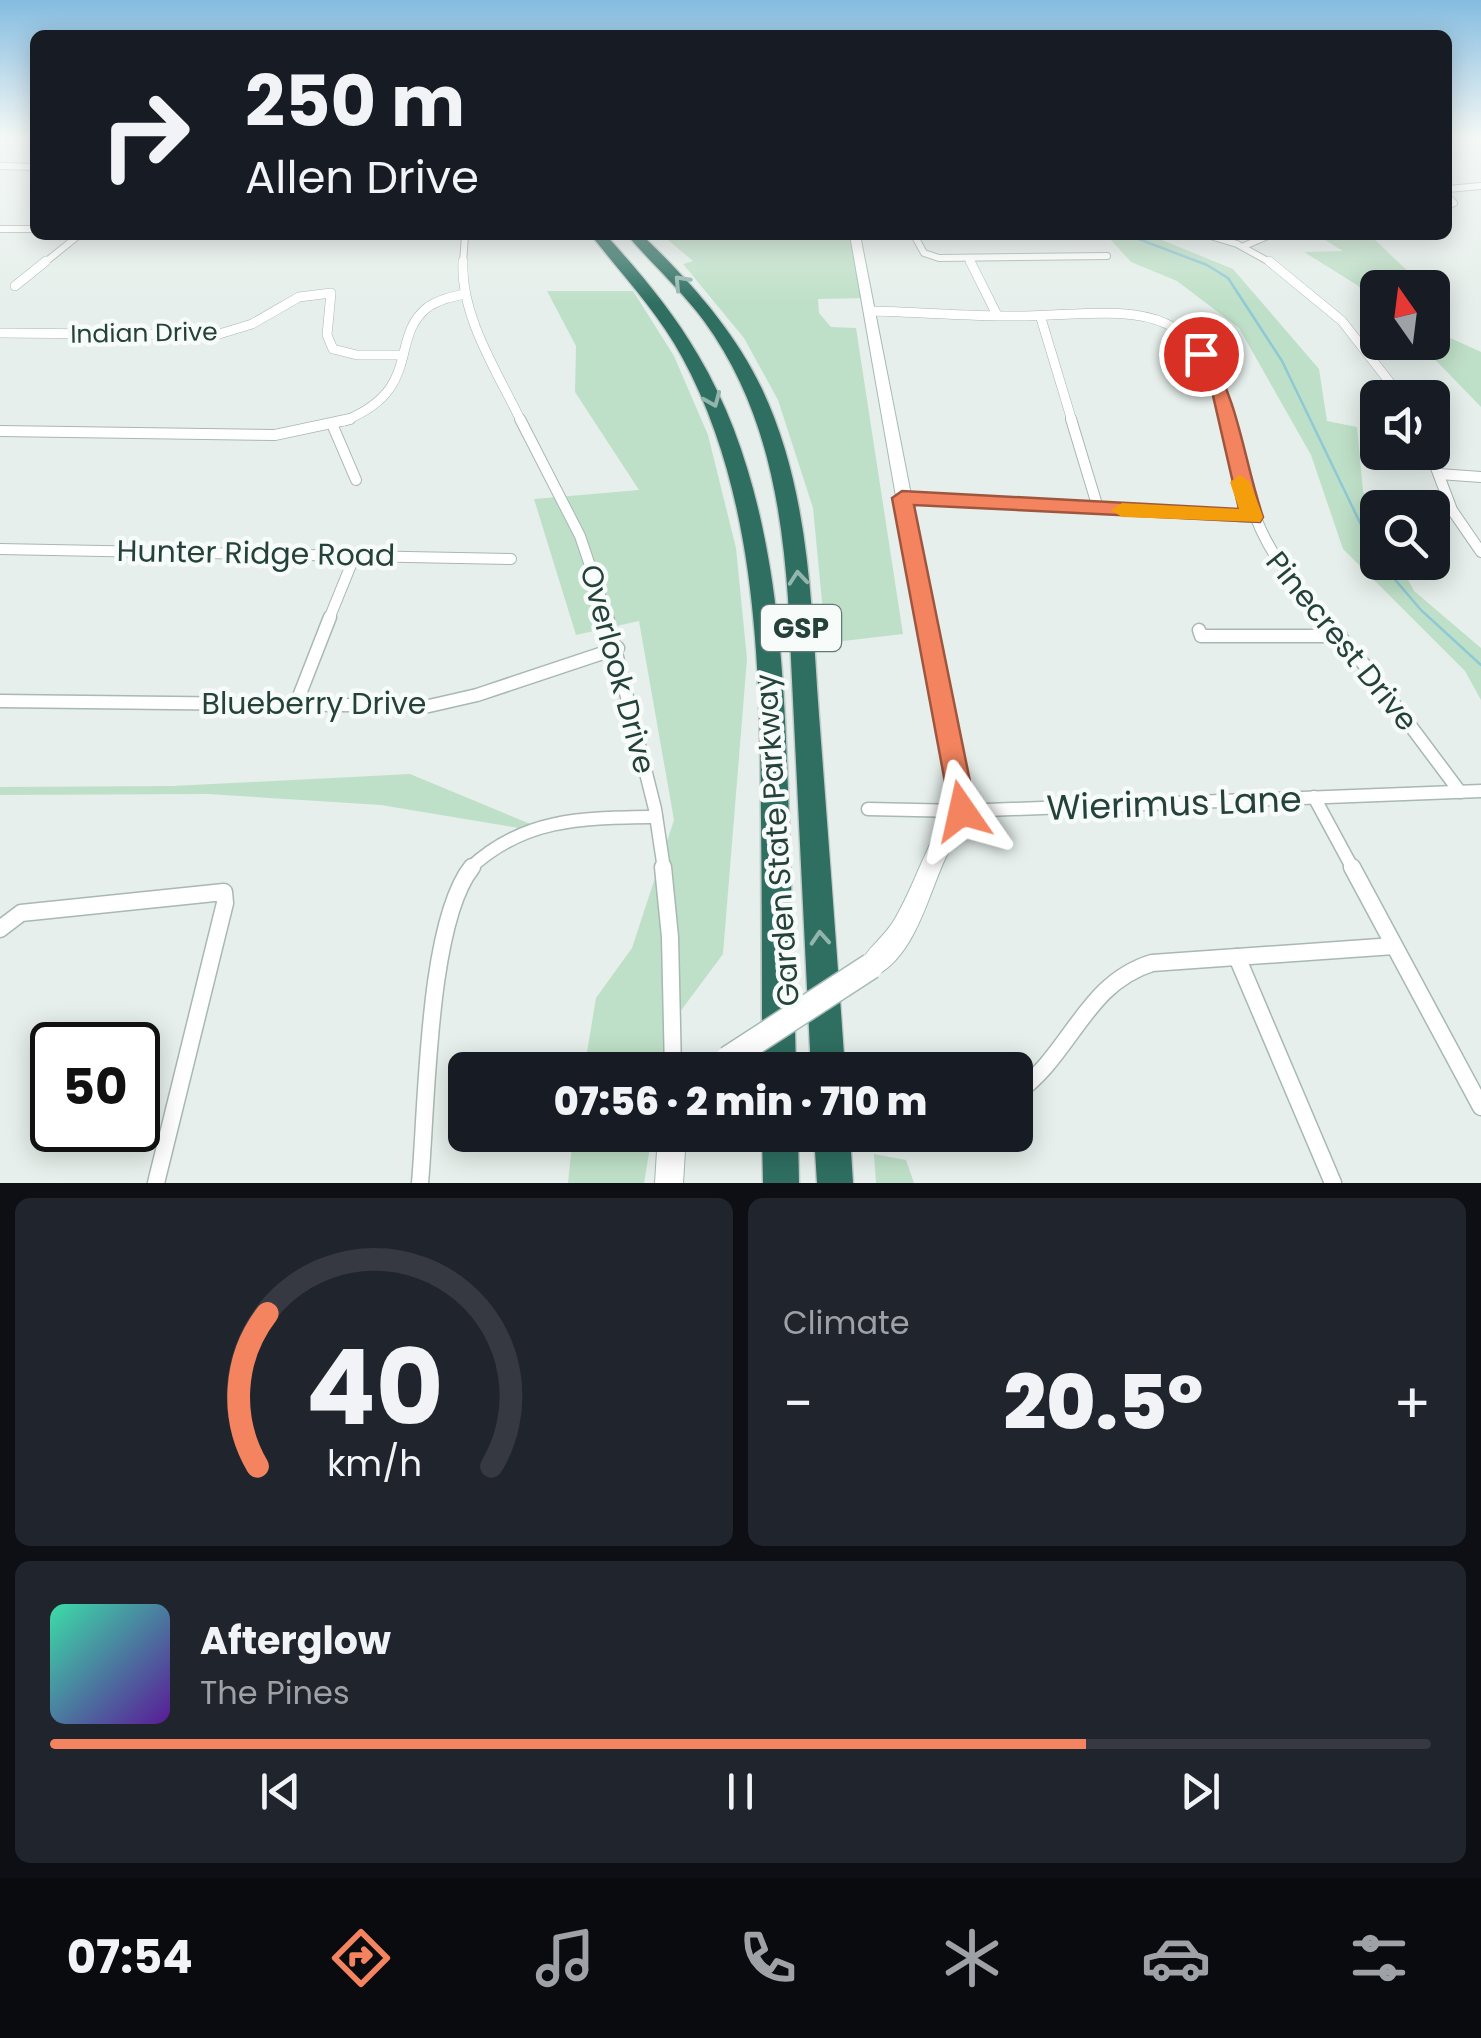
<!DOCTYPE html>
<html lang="en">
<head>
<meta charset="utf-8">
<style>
	body { margin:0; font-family:Poppins,sans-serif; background:#20242c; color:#f1f3f6; height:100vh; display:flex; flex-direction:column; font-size:38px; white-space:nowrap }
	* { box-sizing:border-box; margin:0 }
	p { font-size:32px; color:#9ea1a6 }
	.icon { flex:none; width:55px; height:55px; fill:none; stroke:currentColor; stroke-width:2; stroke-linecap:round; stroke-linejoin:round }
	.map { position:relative; height:1183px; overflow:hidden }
	.side { display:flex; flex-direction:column; gap:15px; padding:15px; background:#0d0f14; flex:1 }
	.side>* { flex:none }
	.top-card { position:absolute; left:30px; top:30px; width:1422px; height:210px; border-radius:15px; box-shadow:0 5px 25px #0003; background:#171b24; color:#f1f3f6; overflow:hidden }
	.needle { width:65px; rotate:346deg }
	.tools { position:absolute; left:1360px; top:270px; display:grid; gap:20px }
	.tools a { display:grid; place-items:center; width:90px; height:90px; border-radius:15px; background:#171b24; box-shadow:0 5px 25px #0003; font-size:50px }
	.speed { position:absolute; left:30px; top:1022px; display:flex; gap:20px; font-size:50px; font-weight:700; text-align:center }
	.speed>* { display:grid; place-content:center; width:130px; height:130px; border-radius:50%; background:#171b24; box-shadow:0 5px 25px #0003; line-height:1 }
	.speed .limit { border:5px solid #111; border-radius:15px; background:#fff; color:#111 }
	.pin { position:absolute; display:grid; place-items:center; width:85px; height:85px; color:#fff; margin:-42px; border:5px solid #fff; border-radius:50%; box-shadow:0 2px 10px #0007 }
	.me { position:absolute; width:110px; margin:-55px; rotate:349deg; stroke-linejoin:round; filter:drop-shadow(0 0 8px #0008) }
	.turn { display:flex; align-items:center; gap:35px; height:210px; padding:0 50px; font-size:45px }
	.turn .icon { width:130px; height:130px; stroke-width:2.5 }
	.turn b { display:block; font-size:70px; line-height:85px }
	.big { font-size:75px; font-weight:800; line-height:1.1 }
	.side .widget { flex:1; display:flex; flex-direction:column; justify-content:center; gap:15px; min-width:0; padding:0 35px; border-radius:15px; background:#20242c }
	.side .dial { align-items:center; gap:0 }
	.dial svg { height:260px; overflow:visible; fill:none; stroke:#363941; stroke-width:7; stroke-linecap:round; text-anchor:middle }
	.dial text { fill:#f1f3f6; stroke:none }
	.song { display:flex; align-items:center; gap:30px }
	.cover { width:120px; height:120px; border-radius:15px; background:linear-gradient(135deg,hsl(160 70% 55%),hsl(270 70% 35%)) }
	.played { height:10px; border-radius:5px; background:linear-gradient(90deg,#f4845f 75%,#363941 75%) }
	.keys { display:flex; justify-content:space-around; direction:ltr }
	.heat { display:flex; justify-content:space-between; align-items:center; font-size:55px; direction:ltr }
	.side .tiles { flex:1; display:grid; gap:15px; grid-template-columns:1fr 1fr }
	.widget:last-child { grid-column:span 2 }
	.trip { position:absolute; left:448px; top:1052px; width:585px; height:100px; border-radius:15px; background:#171b24; box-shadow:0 5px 25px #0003; font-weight:800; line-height:100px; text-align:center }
	.menu { display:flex; height:160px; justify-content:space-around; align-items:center; background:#090b0e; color:#9ea1a6 }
	.menu .icon { width:70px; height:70px }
	.menu .current { color:#f4845f }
	.menu b { font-size:45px; color:#f1f3f6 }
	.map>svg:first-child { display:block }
	.green { fill:#bfe0c8 }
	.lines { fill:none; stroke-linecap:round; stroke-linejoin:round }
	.stream { stroke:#8ec9d4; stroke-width:2.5 }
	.minor-far4-casing { stroke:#a8b8b2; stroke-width:8 }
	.minor-far3-casing { stroke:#a8b8b2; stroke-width:10 }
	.minor-far2-casing { stroke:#a8b8b2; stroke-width:12 }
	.minor-far1-casing { stroke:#a8b8b2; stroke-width:15 }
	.minor-casing { stroke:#a8b8b2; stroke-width:19 }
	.secondary-casing { stroke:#a4bbb3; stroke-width:2 }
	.motorway-casing { stroke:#c2cac8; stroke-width:3 }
	.minor-far4 { stroke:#fff; stroke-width:6 }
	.minor-far3 { stroke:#fff; stroke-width:9 }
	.minor-far2 { stroke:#fff; stroke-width:10 }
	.minor-far1 { stroke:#fff; stroke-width:12 }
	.minor { stroke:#fff; stroke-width:16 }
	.secondary { fill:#fff; fill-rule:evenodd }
	.motorway { fill:#2f6f62; fill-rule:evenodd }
	.secondary-bridge-casing { stroke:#a4bbb3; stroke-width:28; stroke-linecap:butt }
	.secondary-bridge { stroke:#fff; stroke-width:25 }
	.oneway { stroke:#93b5ae }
	.route { fill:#f4845f; stroke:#9f563e; stroke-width:2.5 }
	.slow { fill:#f59e0b }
	.labels { text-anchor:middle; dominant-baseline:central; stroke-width:9; stroke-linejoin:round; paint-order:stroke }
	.far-street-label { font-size:25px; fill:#24423a; stroke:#f7fbf9 }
	.shield { fill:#f7fbf9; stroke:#637a73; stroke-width:2.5 }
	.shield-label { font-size:28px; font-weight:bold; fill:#24423a }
	.street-label { font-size:30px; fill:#24423a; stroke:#f7fbf9 }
	.near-street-label { font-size:35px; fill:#24423a; stroke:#f7fbf9 }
</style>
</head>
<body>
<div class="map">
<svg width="1481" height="1183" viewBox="0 0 1481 1183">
	<rect width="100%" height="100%" fill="#e6efeb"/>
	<g class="green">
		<path d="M662 235H855L868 298 818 299 819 313 831 327 856 328 903 634 826 643 813 508 778 400 744 338 683 264 693 261Z"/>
		<path d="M1098 235 1152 236 1233 269 1319 369 1327 421 1357 427 1363 491 1377 519 1378 562 1399 563 1414 591 1481 648V700L1465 671 1343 549 1311 455 1239 328 1177 281 1131 262 1110 239Z"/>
		<path d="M1317 235H1370L1421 284 1378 288 1377 304 1357 285 1304 252 1343 251Z"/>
		<path d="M547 291H633L674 356 708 435 736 548 747 659 723 954 668 1028 661 1070H584L596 998 632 948 674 820 639 621 576 635 534 499 639 490 575 392 576 346Z"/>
		<path d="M1433 330 1481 352V407L1419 343 1432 342Z"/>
		<path d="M410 774 535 826 525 829 381 805 208 794 0 795V787L173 786Z"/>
		<path d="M573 1135H652L644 1183H568Z"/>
		<path d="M874 1154 906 1160 914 1183H876Z"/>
	</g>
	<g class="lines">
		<g class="stream">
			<path d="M1128 235 1207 265 1228 278 1282 361 1378 560"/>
			<path d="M1380 562 1421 610 1481 665"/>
		</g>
		<g class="minor-far4-casing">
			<g id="minor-far4">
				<path d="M0 166 35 167"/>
				<path d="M1448 189 1481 186"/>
				<path d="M1448 197 1454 203 1449 205"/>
				<path d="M0 229H35"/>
				<path d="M914 235 924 253 939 258 1107 256"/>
				<path d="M1207 235 1237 244 1273 264"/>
				<path d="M1244 246 1270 235"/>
				<path d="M969 258 972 264"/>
				<path d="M43 264 79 235"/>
				<path d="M463 264 465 235"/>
			</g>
		</g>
		<g class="minor-far3-casing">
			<g id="minor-far3">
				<path d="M463 261C460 316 498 373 521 421"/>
				<path d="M970 261 997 315"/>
				<path d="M1269 261 1342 321 1402 398"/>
				<path d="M15 286 46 261"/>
				<path d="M871 311C922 312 974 317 1026 316 1132 313 1197 293 1228 421"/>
				<path d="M1040 315 1072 421"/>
				<path d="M0 333 216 335 252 324 299 297 331 293 327 335 333 349 357 355H403"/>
				<path d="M344 421C424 389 388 338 428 307 438 300 451 297 464 294"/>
			</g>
		</g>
		<g class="minor-far2-casing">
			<g id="minor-far2">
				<path d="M520 419 580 536 608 619"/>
				<path d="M1071 419 1098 508"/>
				<path d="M1228 419C1251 514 1257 545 1325 619"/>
				<path d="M332 424 356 480"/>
				<path d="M0 431 275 435 350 419"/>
				<path d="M1430 452 1452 510 1481 552"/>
				<path d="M1439 474 1481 477"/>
				<path d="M903 497 1252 517"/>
				<path d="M0 549 511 559"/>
				<path d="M329 619 355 555"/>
			</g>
		</g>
		<g class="minor-far1-casing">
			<g id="minor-far1">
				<path d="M607 617 655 809 664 869"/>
				<path d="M1323 617 1368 669 1460 792"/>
				<path d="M1199 630 1201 636H1341"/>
				<path d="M0 701 429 706 477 695 618 648"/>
				<path d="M296 704 330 617"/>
				<path d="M1314 797 1353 869"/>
				<path d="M868 809 962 811 1481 791"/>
				<path d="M469 869C524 817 584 818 656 817"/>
			</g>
		</g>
		<g class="minor-casing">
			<g id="minor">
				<path d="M663 867 670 937 673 1070"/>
				<path d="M1352 867 1481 1107"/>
				<path d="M0 929 21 913 224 892 225 903 156 1183"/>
				<path d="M1237 957 1333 1183"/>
				<path d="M1015 1094C1072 1054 1084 984 1152 963L1394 946"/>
				<path d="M420 1183C427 1106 427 923 472 867"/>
			</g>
		</g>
		<g class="secondary-casing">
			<g id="secondary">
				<path d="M850 235H860L973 811C965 828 953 842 945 859 927 898 914 960 871 978L862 975 859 966C866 949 883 938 893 922 915 886 925 844 951 809Z"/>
				<path d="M658 1135H686L683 1183H655Z"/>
			</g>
		</g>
		<g class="motorway-casing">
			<g id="motorway">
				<path d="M591 235H606C640 273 672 310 698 355 779 491 784 666 789 820 792 903 794 987 796 1070H762C762 986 762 902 761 818 760 665 757 495 682 357 657 311 623 276 591 235Z"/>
				<path d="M627 235H642C689 280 734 330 762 389 810 491 811 605 819 715 828 834 837 952 845 1070H811L788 598C781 500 764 403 704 321 681 290 652 264 627 235Z"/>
				<path d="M762 1135H798L799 1183H763Z"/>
				<path d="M814 1135H850L853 1183H817Z"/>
			</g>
		</g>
		<use href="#minor-far4" class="minor-far4"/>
		<use href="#minor-far3" class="minor-far3"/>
		<use href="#minor-far2" class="minor-far2"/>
		<use href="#minor-far1" class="minor-far1"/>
		<use href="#minor" class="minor"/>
		<use href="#secondary" class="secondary"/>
		<use href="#motorway" class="motorway"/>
		<g class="secondary-bridge-casing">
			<path id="secondary-bridge" d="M728 1059 871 966"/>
		</g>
		<use href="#secondary-bridge" class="secondary-bridge"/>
	</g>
	<defs><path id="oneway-chevron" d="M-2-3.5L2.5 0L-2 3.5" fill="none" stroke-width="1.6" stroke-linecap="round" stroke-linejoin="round" transform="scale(2.5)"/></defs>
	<g class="oneway">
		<use href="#oneway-chevron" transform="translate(681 282) rotate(-133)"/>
		<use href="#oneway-chevron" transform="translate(713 400) rotate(67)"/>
		<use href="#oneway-chevron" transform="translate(798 578) rotate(-95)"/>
		<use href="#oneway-chevron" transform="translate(820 938) rotate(-94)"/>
	</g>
	<linearGradient id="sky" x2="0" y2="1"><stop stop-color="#84bce0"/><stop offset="0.45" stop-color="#f4f8f6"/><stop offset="1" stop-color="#f4f8f6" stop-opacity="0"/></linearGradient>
	<rect width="1481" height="303" fill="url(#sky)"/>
	<path class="route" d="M1195 351H1207C1239 400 1244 461 1263 517L1260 522 914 505 976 811 972 820 962 824 952 820 892 498 902 491 1239 509 1211 387 1193 354Z"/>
	<path class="slow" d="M1240 475 1250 482 1263 517 1260 522 1122 517 1111 510 1122 503 1239 509 1230 482Z"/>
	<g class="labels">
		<g class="far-street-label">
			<text transform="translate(144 333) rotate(-1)">Indian Drive</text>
		</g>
		<rect class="shield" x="761" y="605" width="80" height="46" rx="8"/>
		<g class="shield-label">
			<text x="801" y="628">GSP</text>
		</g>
		<g class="street-label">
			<text transform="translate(256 553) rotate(1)">Hunter Ridge Road</text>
			<text transform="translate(1342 641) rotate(51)">Pinecrest Drive</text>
			<text transform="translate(618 669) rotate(75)">Overlook Drive</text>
			<text x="314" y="703">Blueberry Drive</text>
			<text transform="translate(777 840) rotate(-94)">Garden State Parkway</text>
		</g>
		<g class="near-street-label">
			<text transform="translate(1174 803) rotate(-2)">Wierimus Lane</text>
		</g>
	</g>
</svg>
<div class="tools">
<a><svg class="needle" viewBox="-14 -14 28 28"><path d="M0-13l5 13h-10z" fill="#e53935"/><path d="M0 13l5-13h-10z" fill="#9ea1a6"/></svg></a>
<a><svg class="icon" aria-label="sound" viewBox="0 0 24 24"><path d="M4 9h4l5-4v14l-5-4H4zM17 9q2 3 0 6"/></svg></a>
<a><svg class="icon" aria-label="search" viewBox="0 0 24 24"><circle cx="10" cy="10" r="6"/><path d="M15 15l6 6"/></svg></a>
</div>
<div class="speed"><div class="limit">50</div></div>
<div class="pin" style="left:1201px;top:354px;background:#d93025"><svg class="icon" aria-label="arrive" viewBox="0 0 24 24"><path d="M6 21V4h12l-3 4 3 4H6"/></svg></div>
<svg class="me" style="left:962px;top:811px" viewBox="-20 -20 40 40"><path d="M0-17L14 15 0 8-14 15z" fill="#f4845f" stroke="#fff" stroke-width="4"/></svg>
<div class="trip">07:56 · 2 min · 710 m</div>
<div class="top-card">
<div class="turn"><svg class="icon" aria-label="right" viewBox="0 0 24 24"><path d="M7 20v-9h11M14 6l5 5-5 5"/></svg><div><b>250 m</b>Allen Drive</div></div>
</div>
</div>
<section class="side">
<div class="tiles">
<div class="widget dial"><svg viewBox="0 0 100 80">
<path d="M14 69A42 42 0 1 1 86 69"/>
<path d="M14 69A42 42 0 0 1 17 22" stroke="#f4845f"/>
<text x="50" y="56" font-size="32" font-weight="700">40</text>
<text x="50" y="72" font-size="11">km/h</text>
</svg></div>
<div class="widget"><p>Climate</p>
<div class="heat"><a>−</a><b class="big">20.5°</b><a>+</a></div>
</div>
<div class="widget">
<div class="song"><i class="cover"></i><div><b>Afterglow</b><p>The Pines</p></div></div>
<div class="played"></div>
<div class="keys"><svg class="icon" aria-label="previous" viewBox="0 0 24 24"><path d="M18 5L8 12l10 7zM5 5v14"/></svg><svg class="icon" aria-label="pause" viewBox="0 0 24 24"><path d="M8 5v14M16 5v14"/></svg><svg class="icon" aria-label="next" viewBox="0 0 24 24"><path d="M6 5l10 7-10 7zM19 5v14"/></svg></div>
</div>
</div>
</section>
<nav class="menu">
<b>07:54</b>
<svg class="icon current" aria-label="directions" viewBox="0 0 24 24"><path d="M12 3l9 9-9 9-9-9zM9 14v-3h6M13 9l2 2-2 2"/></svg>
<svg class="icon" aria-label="music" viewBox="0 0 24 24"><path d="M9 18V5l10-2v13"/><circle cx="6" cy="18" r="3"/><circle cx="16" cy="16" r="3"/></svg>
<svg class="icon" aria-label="phone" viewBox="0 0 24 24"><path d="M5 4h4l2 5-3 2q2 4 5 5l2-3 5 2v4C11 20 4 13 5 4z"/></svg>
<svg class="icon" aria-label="climate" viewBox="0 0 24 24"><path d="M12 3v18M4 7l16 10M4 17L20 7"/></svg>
<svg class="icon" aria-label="car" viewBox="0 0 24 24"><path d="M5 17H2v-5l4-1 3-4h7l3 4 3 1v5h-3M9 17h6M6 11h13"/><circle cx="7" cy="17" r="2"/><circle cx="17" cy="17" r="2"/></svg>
<svg class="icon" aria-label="filters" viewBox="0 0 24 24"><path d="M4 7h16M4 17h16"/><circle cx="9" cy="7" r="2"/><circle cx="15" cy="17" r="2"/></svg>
</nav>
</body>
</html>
